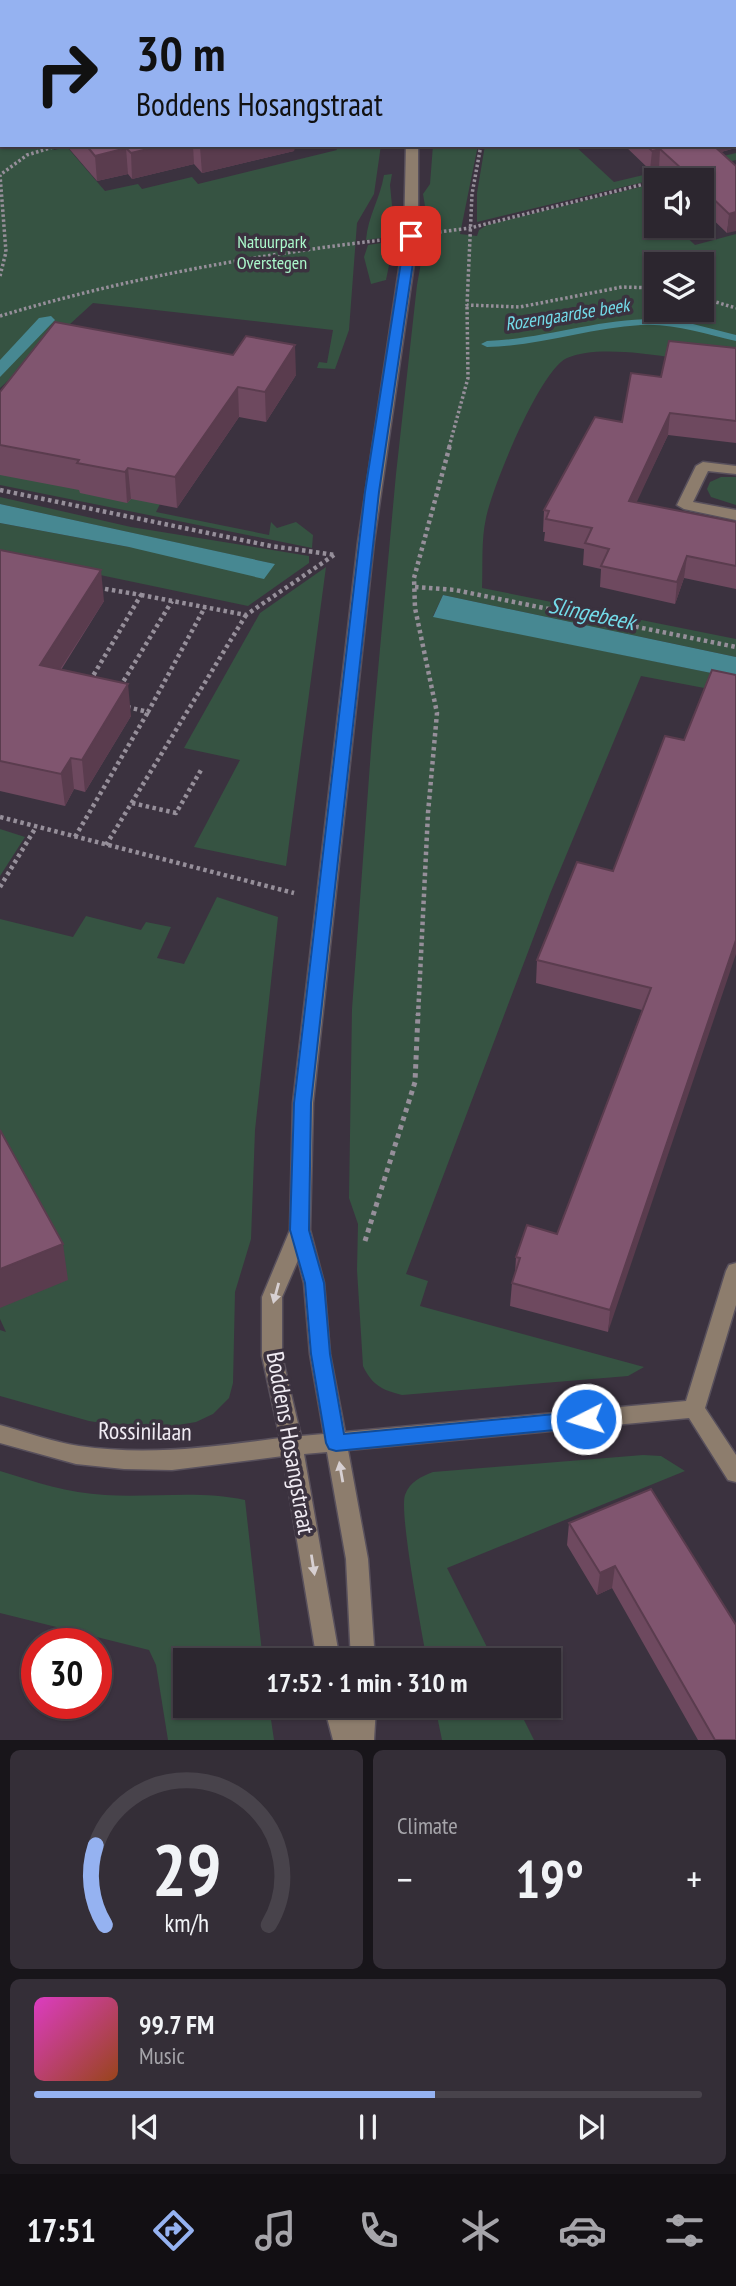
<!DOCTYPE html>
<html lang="en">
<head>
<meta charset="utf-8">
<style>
	body { margin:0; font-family:"PT Sans Narrow",sans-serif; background:#342e37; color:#f1f3f6; height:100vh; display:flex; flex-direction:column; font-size:26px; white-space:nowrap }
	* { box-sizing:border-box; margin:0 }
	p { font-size:23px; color:#a6a5aa }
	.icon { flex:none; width:38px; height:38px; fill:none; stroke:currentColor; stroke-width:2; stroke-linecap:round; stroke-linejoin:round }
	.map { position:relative; height:1740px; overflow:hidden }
	.side { display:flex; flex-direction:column; gap:10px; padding:10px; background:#18151a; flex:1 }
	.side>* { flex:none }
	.top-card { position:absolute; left:0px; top:0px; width:737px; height:147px; box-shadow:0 2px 5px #0004,0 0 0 2px #48434b; background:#95b2f1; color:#111; overflow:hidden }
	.fabs { position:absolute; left:644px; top:168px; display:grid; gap:14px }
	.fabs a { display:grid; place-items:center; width:70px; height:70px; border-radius:0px; background:#2c262f; box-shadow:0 2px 5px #0004,0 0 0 2px #48434b; font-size:35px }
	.speed { position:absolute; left:21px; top:1628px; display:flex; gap:14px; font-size:35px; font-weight:700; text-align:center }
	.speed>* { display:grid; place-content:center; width:91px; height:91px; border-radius:50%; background:#2c262f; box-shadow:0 2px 5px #0004,0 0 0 2px #48434b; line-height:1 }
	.speed .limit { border:10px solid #d22; background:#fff; color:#111 }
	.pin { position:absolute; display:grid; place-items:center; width:60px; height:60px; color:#fff; margin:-30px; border-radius:14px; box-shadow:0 4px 10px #0006 }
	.me { position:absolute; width:77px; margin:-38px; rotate:265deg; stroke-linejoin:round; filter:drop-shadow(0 0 5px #0008) }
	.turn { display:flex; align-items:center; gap:24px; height:147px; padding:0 21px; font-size:32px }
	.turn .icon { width:91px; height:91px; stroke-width:2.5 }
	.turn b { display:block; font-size:49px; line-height:60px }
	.big { font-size:52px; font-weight:700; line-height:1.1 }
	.side .card { flex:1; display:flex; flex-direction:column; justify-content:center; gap:10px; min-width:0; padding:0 24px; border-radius:10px; background:#342e37 }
	.side .dial { align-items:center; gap:0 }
	.dial svg { height:182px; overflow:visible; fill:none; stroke:#48434b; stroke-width:7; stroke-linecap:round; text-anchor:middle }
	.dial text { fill:#f1f3f6; stroke:none }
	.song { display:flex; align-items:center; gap:21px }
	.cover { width:84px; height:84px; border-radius:10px; background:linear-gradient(135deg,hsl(310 70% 55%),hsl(20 70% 35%)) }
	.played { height:7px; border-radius:4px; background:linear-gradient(90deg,#95b2f1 60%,#48434b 60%) }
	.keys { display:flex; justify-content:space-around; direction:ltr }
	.heat { display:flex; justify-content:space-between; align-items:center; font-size:38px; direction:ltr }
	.side .tiles { flex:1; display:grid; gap:10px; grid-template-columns:1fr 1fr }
	.card:last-child { grid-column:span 2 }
	.trip { position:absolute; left:173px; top:1648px; width:388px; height:70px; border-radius:0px; background:#2c262f; box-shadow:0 2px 5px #0004,0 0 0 2px #48434b; font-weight:700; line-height:70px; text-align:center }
	.tabs { display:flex; height:112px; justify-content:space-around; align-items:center; background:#120f13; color:#a6a5aa }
	.tabs .icon { width:49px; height:49px }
	.tabs .on { color:#95b2f1 }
	.tabs b { font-size:32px; color:#f1f3f6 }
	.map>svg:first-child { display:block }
	.green { fill:#365342; fill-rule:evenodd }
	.water { fill:#478892 }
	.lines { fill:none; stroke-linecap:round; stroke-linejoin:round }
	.stream { fill:#478892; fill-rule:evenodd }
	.minor-casing { stroke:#58505c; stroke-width:3 }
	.path-far2 { stroke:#968f9a; stroke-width:3.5; stroke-dasharray:2.5 2.5; stroke-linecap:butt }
	.path-far1 { stroke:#968f9a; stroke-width:4.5; stroke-dasharray:3.5 3.5; stroke-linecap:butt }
	.path { stroke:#968f9a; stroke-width:5; stroke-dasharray:4.5 4.5; stroke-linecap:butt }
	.minor { fill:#8d7d6d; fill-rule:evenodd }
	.wall { fill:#6e495f }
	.shaded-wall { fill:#5a3c4e }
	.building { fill:#80556f; stroke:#5a3c4e; stroke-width:2 }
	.oneway { fill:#d7d0d2 }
	.route { fill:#1a73e8; stroke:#114b97; stroke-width:2 }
	.labels { text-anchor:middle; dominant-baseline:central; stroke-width:7; stroke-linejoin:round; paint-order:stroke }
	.far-park-label { font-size:18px; fill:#abf8cb; stroke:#3b323f }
	.far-water-label { font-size:19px; font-style:italic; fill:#73dbe9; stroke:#3b323f }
	.water-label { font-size:23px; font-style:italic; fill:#73dbe9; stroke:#3b323f }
	.near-street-label { font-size:24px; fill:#f0ebf3; stroke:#3b323f }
</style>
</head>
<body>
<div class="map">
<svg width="736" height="1740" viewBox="0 0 736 1740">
	<rect width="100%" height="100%" fill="#3b323f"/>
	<g class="green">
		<path d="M0 85 2 145H51L54 150 67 147 105 191 138 184 142 189 192 177 198 184 337 150 334 145H381L374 194 357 223 349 330 335 369 317 368 319 362 327 363 333 330 93 303 0 388Z"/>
		<path d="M433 145H478L460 234 477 236 479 230 487 225 656 183V190L643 194 656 207V226H675L695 245 736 234V367C692 362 605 341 567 358 540 370 492 487 486 518 481 540 483 565 482 588L736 639V657L443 595 433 616 736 678V694L641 676 550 894 406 1274 428 1281 420 1306 644 1367 628 1376 402 1395C382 1390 372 1385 363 1366L357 1270 358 1224 349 1198 352 1009 372 736 396 474 417 285 428 224 423 194 430 184ZM656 264H702V310H656Z"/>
		<path d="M485 145H574L614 182 736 153V160L477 222V193Z"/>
		<path d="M392 174 390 185 395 236 366 240C368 216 380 199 384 175Z"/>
		<path d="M394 241 386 280 371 284 364 257 368 245Z"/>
		<path d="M0 470 160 504 156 512 269 535 271 522 277 528 296 522 313 535 312 548 0 485Z"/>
		<path d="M721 477H736V505L711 497 707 489 710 482Z"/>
		<path d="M0 497 131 527 309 556V563L248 606 0 554V523L129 547 274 564 0 504Z"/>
		<path d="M326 567 286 866 194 847 240 760 184 748 260 613Z"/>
		<path d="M0 829 25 837 0 876Z"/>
		<path d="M217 897 278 917 255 1130 251 1239 235 1292 233 1383 229 1398 213 1414 196 1422 172 1426 127 1427 89 1421 0 1396V1330L6 1332 0 1319V919L73 937 86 916 141 930 146 922 171 927 157 958 184 964Z"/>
		<path d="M643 1455 661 1456 685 1471 447 1568 494 1661H427C422 1633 399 1513 405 1495 410 1481 421 1477 433 1472Z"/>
		<path d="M0 1471C35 1482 68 1493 105 1495 152 1498 199 1490 245 1500L263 1661H186V1706H269L274 1740H168L156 1665 149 1650 0 1613Z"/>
		<path d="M435 1706H517L534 1740H442Z"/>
	</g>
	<g class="water">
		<path d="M51 316 55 320 0 377V360L39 318Z"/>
		<path d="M0 504 275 564 264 579 129 547 0 523Z"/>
		<path d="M443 595 736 657V678L433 617Z"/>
	</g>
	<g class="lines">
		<path class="stream" d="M653 319 689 323 736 335V341C705 334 673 323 641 325 589 328 539 346 487 347L481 344 487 341C543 339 597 319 653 319Z"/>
		<g class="minor-casing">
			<g id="minor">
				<rect x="421" y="0" width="12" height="2"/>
				<path d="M406 145H418V236L374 542 313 1103 310 1230 324 1283 330 1354 345 1432 686 1401 726 1271 729 1265 736 1263V1305L705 1408 736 1455V1482L728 1480 689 1418 348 1450 368 1559 375 1661H351L346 1559 327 1452 304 1454 340 1661H317L283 1456 172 1470 124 1469 76 1464 0 1443V1425C26 1432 53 1442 79 1446 148 1456 211 1447 280 1438L262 1356V1297L290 1230 293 1103 358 542 404 236ZM298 1260 304 1283 310 1354 324 1434 301 1436 282 1356V1297Z"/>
				<path d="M703 462 736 466V474L708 471 693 502 736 510V520L684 509 677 505 696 466Z"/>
				<path d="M324 1706H348L351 1720 352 1706H376L374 1740H333Z"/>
			</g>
		</g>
		<g class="path-far2">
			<path d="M481 145 472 194 467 305 520 307 622 287 656 288"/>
			<path d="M659 180 675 176"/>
			<path d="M439 232 470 228 656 181"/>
			<path d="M0 276 6 252 0 175 27 155 60 145"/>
			<path d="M702 298 736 308"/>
			<path d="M0 316C123 279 254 255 382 240"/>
			<path d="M449 447 468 378 467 305"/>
		</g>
		<g class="path-far1">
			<path d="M0 490 271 546 336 555"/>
			<path d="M415 587 455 590 736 647"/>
			<path d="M141 595 246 615 334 555"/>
			<path d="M90 681 141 595 100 588"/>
			<path d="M120 687 172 601"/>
			<path d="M127 707 148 712 205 607"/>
			<path d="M132 803 176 813 201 770"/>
			<path d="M0 817 294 893"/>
			<path d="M75 837 148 712"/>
			<path d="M106 845 246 615"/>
			<path d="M0 887 36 827"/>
			<path d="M418 1016 428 813 437 713 415 608 414 578 450 445"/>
		</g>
		<path class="path" d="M365 1241 415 1082 418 1014"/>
		<use href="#minor" class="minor"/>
	</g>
	<g class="wall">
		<path d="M202 0H320L322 2H204Z"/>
		<path d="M0 3H2V73L0 70Z"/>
		<path d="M66 145H295L294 151 202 173 194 164 132 179 128 174 97 181Z"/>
		<path d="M624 145H733L732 149 721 152 736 166 727 233 702 209V180H672L659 168 650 170Z"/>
		<path d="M736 348V443L668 435 636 502 736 522V589L684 578 675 604 600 587 601 569 583 565 584 549 544 541 545 532H543L544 510 661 377Z"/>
		<path d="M296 375 266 422 239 417 177 508 131 499 127 503 80 493 79 490 0 475V392Z"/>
		<path d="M0 550 104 601 61 670 131 716 85 792 74 789 65 806 0 791Z"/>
		<path d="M684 740 608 1332 510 1306 512 1283 515 1274 516 1257 557 1234 642 1010 536 983 537 960 613 871Z"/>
		<path d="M569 1523 736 1625V1740H698L612 1588 597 1595 567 1545Z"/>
	</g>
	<g class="shaded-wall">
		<rect x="224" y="0" width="11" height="2"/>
		<rect x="735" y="120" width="1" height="18"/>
		<path d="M165 145H193L194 164 132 179 131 153Z"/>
		<path d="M209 145H295L294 151 202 173 200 147Z"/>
		<path d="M703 145H733L732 149 702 157Z"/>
		<path d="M126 148 128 174 97 181 95 156Z"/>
		<path d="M660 149 659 168 650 170 652 151Z"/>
		<path d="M736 212V231L727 233 729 214Z"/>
		<path d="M295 345 296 375 266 422 265 392Z"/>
		<path d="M238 387 239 417 177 508 175 477Z"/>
		<path d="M670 413 668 435 627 523 629 501Z"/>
		<path d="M128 468 131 499 127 503 125 472Z"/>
		<path d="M687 556 684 578 675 604 677 582Z"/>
		<path d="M101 570 104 601 43 696 40 665Z"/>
		<path d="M128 684 131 716 85 792 82 760Z"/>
		<path d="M71 758 74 789 65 806 61 774Z"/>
		<path d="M736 940V954L608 1332 610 1310Z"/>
		<path d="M63 1244 68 1280 0 1308V1269Z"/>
		<path d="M615 1566 612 1588 597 1595 600 1573Z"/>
	</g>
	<g class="building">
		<path d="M14 0H41L43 2H6Z"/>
		<path d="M248 0H320L322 2H249Z"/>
		<path d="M582 0H736V48L735 49V2H574Z"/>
		<path d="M0 3H2V51L0 49Z"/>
		<path d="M735 58 736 59V98L735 99Z"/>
		<path d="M86 145H165L131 153 126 148 95 156Z"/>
		<path d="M646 145H713L736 166V212L729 214 702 188V180H694L660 149 652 151Z"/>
		<path d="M55 322 233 355 246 336 295 345 265 392 238 387 175 477 128 468 125 472 77 463 79 460 0 445V392Z"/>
		<path d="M669 341 736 348V421L670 413 629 501 736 522V566L687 556 677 582 601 566 609 549 585 543 592 528 546 519 549 511 544 510 595 417 622 422 631 373 661 377Z"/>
		<path d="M0 550 101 570 40 665 128 684 82 760 71 758 61 774 0 761Z"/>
		<path d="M712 670 736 675V940L610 1310 512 1283 520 1258 516 1257 527 1225 557 1234 651 988 537 960 577 862 613 871 665 736 684 740Z"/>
		<path d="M0 1130 63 1244 0 1269Z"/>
		<path d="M651 1489 736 1625V1740H715L615 1566 600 1573 569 1523Z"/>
	</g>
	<defs><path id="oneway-solid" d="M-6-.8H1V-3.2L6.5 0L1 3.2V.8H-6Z" transform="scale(1.75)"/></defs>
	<g class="oneway">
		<use href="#oneway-solid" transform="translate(276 1293) rotate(105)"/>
		<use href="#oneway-solid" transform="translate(341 1472) rotate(-100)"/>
		<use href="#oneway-solid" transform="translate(313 1565) rotate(81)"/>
	</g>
	<path class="route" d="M411 232 417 236 379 492 311 1103 309 1230 324 1283 330 1354 344 1434 586 1411 593 1413 596 1419 593 1425 586 1427 336 1451 329 1449 326 1443 311 1354 305 1283 290 1230 294 1103 365 492 405 236Z"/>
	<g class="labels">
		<g class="far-park-label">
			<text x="272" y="241">Natuurpark<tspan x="272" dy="21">Overstegen</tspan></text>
		</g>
		<g class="far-water-label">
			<text transform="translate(567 314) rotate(-9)">Rozengaardse beek</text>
		</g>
		<g class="water-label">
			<text transform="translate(592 613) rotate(12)">Slingebeek</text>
		</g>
		<g class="near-street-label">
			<text transform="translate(145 1431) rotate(1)">Rossinilaan</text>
			<text transform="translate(291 1443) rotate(80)">Boddens Hosangstraat</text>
		</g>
	</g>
</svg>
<div class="fabs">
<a><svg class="icon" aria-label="sound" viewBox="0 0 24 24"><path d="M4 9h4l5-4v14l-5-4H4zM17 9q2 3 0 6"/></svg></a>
<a><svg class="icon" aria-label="layers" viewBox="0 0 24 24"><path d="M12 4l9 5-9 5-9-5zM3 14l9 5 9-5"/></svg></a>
</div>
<div class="speed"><div class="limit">30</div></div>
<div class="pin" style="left:411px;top:236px;background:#d93025"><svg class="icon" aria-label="arrive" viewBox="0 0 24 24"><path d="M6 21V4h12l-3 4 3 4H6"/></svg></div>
<svg class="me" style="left:586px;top:1419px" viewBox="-20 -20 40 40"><circle r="17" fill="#1a73e8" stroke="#fff" stroke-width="3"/><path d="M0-11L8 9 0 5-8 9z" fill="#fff"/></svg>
<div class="trip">17:52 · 1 min · 310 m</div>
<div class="top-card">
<div class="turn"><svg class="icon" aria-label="right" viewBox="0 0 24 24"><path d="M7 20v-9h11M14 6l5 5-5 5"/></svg><div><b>30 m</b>Boddens Hosangstraat</div></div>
</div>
</div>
<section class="side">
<div class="tiles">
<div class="card dial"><svg viewBox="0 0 100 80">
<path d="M14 69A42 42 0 1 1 86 69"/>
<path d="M14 69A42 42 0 0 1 10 34" stroke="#95b2f1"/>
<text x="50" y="56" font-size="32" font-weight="700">29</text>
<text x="50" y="72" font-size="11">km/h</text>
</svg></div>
<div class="card"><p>Climate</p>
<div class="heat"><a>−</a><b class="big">19°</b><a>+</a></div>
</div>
<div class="card">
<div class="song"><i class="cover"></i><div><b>99.7 FM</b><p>Music</p></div></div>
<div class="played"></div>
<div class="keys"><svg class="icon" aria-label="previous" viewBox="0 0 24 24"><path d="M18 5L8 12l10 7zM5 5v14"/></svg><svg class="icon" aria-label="pause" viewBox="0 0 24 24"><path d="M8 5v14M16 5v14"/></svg><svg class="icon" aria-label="next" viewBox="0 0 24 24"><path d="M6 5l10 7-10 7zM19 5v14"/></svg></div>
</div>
</div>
</section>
<nav class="tabs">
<b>17:51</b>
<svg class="icon on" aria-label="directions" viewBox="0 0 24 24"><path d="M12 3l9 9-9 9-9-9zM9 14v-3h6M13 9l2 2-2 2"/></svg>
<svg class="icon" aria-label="music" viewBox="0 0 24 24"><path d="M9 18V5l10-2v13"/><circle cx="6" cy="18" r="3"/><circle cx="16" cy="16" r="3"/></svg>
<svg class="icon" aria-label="phone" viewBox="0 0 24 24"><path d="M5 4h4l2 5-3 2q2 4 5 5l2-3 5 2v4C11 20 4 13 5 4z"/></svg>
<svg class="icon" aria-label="climate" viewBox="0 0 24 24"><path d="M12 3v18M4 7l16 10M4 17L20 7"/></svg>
<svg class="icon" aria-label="car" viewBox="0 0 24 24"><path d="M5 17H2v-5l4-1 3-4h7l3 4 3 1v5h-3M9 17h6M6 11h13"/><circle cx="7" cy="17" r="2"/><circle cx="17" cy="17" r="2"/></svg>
<svg class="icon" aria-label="filters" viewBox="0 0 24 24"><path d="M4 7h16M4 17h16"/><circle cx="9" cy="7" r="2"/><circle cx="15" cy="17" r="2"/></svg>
</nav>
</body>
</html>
